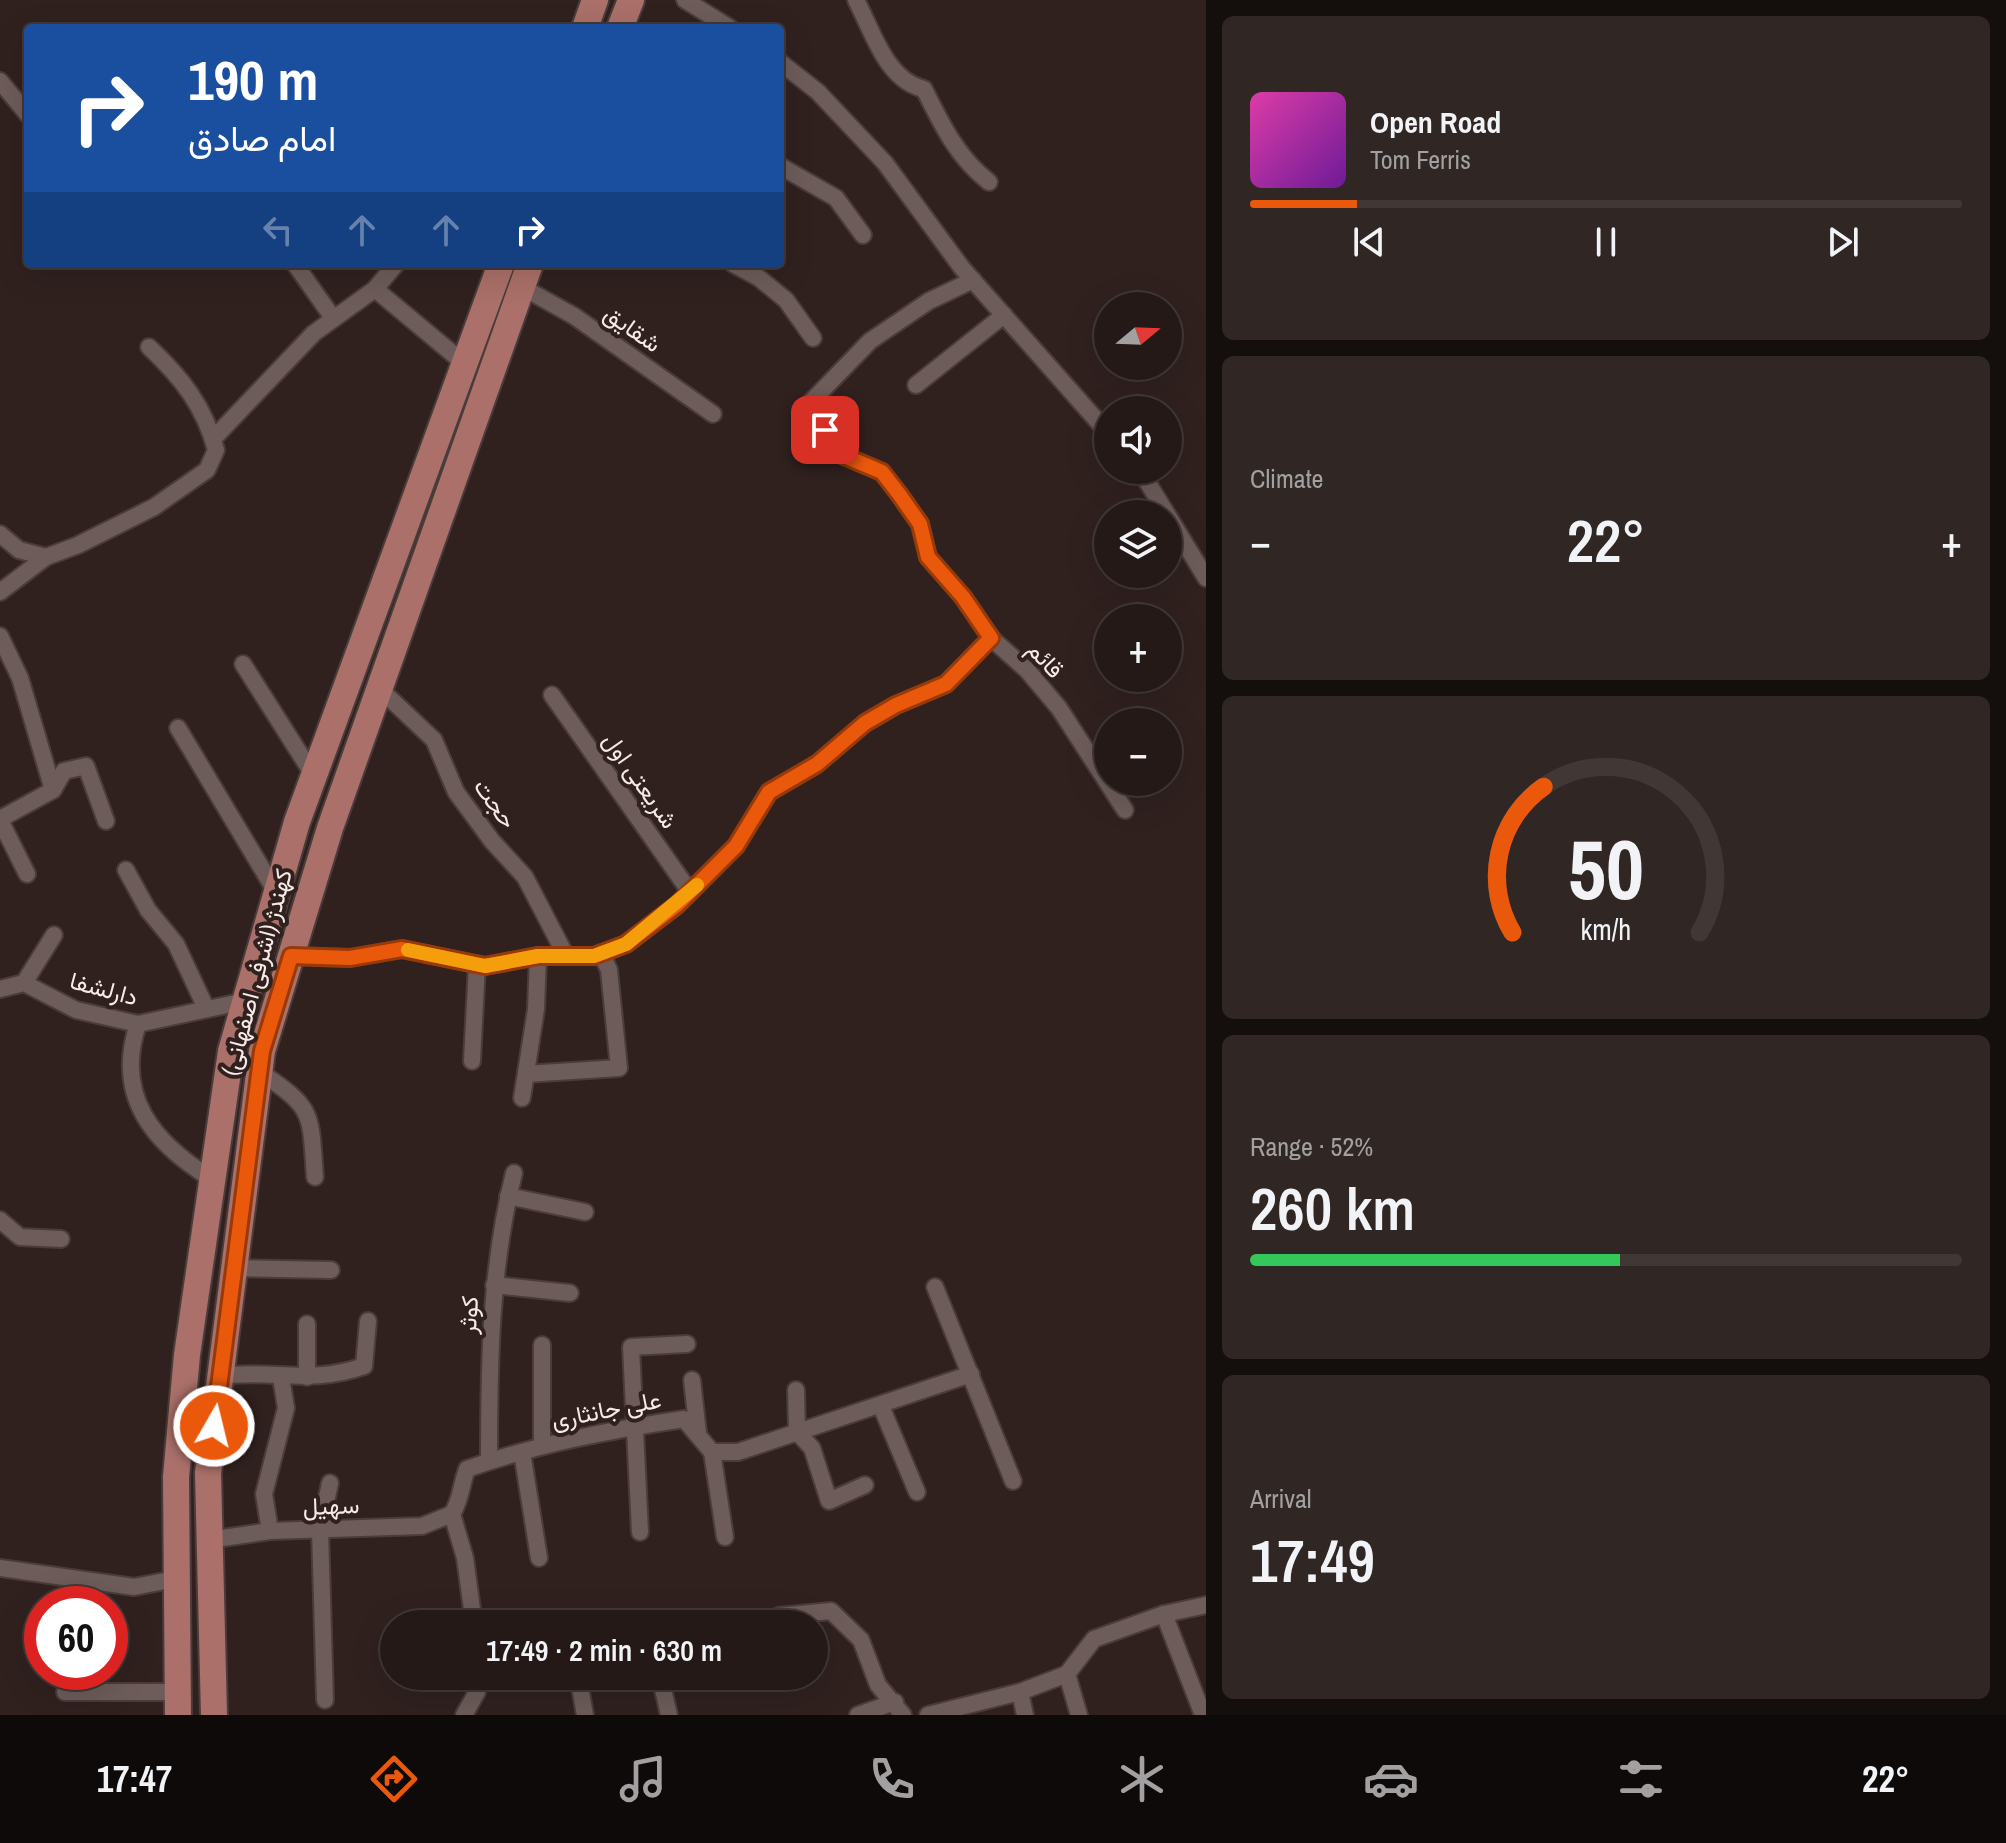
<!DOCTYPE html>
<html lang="en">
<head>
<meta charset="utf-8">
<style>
	body { margin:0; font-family:"Archivo Narrow",Vazirmatn,sans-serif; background:#302624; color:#f1f3f6; height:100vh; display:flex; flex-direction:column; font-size:30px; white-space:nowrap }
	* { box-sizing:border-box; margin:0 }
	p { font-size:26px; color:#a3a0a1 }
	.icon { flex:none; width:44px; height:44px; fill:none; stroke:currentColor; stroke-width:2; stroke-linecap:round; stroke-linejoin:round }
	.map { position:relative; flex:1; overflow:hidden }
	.drawer { display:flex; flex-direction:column; gap:16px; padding:16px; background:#140e0d; width:800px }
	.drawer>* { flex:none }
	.hud { position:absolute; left:24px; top:24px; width:760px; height:244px; border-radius:8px; box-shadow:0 8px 32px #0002,0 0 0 2px #413836; background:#1a4fa0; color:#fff; overflow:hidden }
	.needle { width:52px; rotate:71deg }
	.tools { position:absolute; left:1094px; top:292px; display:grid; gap:16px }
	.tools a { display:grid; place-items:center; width:88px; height:88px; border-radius:50%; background:#241917; box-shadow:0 8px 32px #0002,0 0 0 2px #413836; font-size:40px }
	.speed { position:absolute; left:24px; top:1586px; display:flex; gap:16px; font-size:40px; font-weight:700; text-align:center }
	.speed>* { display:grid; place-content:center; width:104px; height:104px; border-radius:50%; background:#241917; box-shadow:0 8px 32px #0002,0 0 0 2px #413836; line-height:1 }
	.speed .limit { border:12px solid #d22; background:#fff; color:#111 }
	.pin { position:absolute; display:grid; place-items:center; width:68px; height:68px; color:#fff; margin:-34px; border-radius:16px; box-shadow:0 4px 12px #0006 }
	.me { position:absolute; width:88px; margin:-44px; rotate:8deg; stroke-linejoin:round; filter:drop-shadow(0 0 6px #0008) }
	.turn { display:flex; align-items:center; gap:28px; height:168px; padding:0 32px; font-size:36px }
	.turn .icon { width:104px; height:104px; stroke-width:2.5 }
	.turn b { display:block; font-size:56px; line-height:68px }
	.lanes { display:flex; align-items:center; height:76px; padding:0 32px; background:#0003; justify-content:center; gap:40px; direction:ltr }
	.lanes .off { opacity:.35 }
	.big { font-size:60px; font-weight:600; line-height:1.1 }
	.drawer .card { flex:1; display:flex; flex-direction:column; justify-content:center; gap:12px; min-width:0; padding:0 28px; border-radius:12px; background:#302624 }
	.drawer .dial { align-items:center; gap:0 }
	.dial svg { height:208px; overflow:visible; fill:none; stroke:#413836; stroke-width:7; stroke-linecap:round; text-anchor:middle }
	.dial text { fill:#f1f3f6; stroke:none }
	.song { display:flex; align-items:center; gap:24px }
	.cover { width:96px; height:96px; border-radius:12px; background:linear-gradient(135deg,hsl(320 70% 55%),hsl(280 70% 35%)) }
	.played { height:8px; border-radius:4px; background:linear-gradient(90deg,#ea580c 15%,#413836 15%) }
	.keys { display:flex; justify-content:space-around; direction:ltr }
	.heat { display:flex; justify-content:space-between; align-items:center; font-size:44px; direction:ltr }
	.charge { height:12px; border-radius:6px; background:linear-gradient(90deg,#34c759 52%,#413836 0) }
	.trip { position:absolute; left:380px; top:1610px; width:448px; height:80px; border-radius:40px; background:#241917; box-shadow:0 8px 32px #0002,0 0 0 2px #413836; font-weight:600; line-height:80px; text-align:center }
	.tabs { display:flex; height:128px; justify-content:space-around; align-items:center; background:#0e0a09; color:#a3a0a1 }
	.tabs .icon { width:56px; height:56px }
	.tabs .selected { color:#ea580c }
	.tabs b { font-size:36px; color:#f1f3f6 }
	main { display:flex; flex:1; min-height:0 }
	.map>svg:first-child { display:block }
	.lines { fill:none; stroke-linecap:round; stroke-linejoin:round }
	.minor-casing { stroke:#493c3a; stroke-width:20 }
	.primary-casing { stroke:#493c3a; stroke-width:30 }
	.minor { stroke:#6d5c59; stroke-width:16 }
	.primary { stroke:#aa7069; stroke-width:26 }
	.route-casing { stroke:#983908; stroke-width:20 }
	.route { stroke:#ea580c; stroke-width:14 }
	.slow { stroke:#f59e0b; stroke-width:14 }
	.labels { text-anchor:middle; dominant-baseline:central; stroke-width:8; stroke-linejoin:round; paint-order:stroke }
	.street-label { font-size:24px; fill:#f6ebe9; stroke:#30211f }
</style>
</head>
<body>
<main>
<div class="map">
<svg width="1206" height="1715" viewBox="0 0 1206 1715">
	<rect width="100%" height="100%" fill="#30211f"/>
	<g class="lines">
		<g class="minor-casing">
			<g id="minor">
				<path d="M685 0 730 28"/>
				<path d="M856 0C873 32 886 80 924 89 942 125 957 157 989 182"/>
				<path d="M780 62 818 92 885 163 962 268 1108 433"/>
				<path d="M0 81 28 115"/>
				<path d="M780 166 836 198 863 235"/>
				<path d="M295 264 333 318"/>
				<path d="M733 264 759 278 786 300 813 338"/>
				<path d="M973 280 929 301 870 341 807 406 842 455 882 472 899 494 920 524 928 557 963 597 991 638 1027 670 1059 708 1125 810"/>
				<path d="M522 287 574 316 713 414"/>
				<path d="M375 289 465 364"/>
				<path d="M916 385 1004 315"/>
				<path d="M213 439 314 333 375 289 396 264"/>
				<path d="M1140 470 1206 578"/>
				<path d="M0 534 19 550 46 557 78 545 154 507 207 470 216 450C204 406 182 378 149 347"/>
				<path d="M0 592 46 557"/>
				<path d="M0 636 20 678 53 790"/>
				<path d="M243 664 314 776"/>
				<path d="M379 688 434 740 456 792 492 841 525 877 565 954"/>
				<path d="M552 695 690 892"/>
				<path d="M178 728 276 892"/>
				<path d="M0 819 53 790 64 771 86 766 106 821"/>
				<path d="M0 820 27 874"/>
				<path d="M126 870 148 910 176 944 206 1008"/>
				<path d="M291 956 350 958 402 949 485 966 538 956H594L626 944 677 905 736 846 769 792 817 764 865 723 896 705 946 684 991 638"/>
				<path d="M24 983 54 935"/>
				<path d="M0 989 24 983 76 1010 138 1024 245 1001"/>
				<path d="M138 1024C114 1096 153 1143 212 1179"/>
				<path d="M472 1061 477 964"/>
				<path d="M260 1072C315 1109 310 1112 315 1177"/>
				<path d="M526 1074 619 1068 609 970 601 953"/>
				<path d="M522 1098 536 1009 538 956"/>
				<path d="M508 1196 585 1212"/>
				<path d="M0 1220 20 1237 61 1239"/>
				<path d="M234 1268 331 1270"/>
				<path d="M494 1285 570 1293"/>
				<path d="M935 1287 1013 1481"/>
				<path d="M542 1345V1446"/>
				<path d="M220 1376C272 1369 311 1385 364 1366L368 1321"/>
				<path d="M307 1377V1324"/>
				<path d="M692 1380 698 1433"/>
				<path d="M796 1390 797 1432 812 1448 829 1501 865 1485"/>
				<path d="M881 1406 917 1492"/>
				<path d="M522 1452 539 1558"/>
				<path d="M712 1452 725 1537"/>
				<path d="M489 1461C489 1364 490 1269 514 1173"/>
				<path d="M452 1514C461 1500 461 1485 467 1469 538 1444 610 1430 684 1419L712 1452H738L971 1374"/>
				<path d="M452 1514 465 1558 474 1624"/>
				<path d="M270 1531 264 1494 286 1408 281 1377"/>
				<path d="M640 1532 631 1347 687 1344"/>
				<path d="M209 1540 270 1531 422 1526 452 1514"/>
				<path d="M0 1568 134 1587 175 1579"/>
				<path d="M1164 1614 1203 1715"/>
				<path d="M759 1624 779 1616 831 1611 861 1640 878 1685 903 1715"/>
				<path d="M1067 1674 1079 1715"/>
				<path d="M578 1676 585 1715"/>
				<path d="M660 1676 669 1715"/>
				<path d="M477 1678 494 1676"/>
				<path d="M65 1692H176"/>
				<path d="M1020 1692 1025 1715"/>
				<path d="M325 1700 320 1530 330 1483"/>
				<path d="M464 1715 477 1692V1676"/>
				<path d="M858 1715 895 1702"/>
				<path d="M928 1715 1020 1692 1067 1674 1094 1639 1164 1614 1206 1605"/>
			</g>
		</g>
		<g class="primary-casing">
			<g id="primary">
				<path d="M585 28 595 0"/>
				<path d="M620 28 631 0"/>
				<path d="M178 1715 176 1477 187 1355 231 1051 297 822 501 264"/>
				<path d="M214 1715 208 1473 262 1051 330 828 530 264"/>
			</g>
		</g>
		<use href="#minor" class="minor"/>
		<use href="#primary" class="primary"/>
	</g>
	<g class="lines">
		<g class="route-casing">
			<path id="route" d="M214 1426 262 1051 291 956 350 958 402 949 485 966 538 956H594L626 944 677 905 736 846 769 792 817 764 865 723 896 705 946 684 991 638 963 597 928 557 920 524 899 494 882 472 842 455 825 430"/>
		</g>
		<use href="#route" class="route"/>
		<path class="slow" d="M408 950 485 966 538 956H594L626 944 697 885"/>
	</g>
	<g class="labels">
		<g class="street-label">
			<text transform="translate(633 328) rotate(35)">شقایق</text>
			<text transform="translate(1046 659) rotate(47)">قائم</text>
			<text transform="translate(641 780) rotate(55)">شریعتی اول</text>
			<text transform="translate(496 803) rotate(54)">حجت</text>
			<text transform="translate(256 972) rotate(-75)">کهندژ (اشرفی اصفهانی)</text>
			<text transform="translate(104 988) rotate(15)">دارلشفا</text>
			<text transform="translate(468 1315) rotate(-86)">کوثر</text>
			<text transform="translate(606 1409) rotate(-11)">علی جانثاری</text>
			<text transform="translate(331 1505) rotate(-2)">سهیل</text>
		</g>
	</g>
</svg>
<div class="tools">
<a><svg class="needle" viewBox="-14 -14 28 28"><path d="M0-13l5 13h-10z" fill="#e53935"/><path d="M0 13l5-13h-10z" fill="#a3a0a1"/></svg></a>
<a><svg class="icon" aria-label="sound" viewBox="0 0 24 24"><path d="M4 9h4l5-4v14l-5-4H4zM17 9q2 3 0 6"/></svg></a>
<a><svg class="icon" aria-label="layers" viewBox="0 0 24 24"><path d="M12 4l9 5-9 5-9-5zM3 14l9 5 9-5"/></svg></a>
<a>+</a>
<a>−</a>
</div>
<div class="speed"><div class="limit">60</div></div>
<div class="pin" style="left:825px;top:430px;background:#d93025"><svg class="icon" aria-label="arrive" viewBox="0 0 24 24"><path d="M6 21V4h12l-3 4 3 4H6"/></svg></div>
<svg class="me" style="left:214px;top:1426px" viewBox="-20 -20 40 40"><circle r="17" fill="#ea580c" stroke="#fff" stroke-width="3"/><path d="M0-11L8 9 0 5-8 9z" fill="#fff"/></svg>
<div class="trip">17:49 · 2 min · 630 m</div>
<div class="hud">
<div class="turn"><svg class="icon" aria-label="right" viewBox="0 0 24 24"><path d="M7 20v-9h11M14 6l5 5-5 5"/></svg><div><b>190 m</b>امام صادق</div></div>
<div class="lanes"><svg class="icon off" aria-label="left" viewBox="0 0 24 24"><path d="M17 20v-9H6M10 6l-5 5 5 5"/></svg><svg class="icon off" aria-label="ahead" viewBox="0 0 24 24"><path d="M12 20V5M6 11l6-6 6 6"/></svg><svg class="icon off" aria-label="ahead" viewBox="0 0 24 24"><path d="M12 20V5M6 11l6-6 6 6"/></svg><svg class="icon" aria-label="right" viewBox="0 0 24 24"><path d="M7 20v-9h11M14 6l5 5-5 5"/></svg></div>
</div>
</div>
<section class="drawer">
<div class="card">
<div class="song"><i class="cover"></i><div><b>Open Road</b><p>Tom Ferris</p></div></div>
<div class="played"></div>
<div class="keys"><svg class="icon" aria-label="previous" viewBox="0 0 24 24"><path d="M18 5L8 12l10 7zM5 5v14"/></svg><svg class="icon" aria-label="pause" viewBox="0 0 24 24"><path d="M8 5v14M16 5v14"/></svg><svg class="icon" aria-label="next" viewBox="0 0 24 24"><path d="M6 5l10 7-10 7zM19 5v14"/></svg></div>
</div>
<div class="card"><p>Climate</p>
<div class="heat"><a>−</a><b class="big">22°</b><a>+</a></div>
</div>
<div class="card dial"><svg viewBox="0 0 100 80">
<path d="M14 69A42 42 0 1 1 86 69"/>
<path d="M14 69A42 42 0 0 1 26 13" stroke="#ea580c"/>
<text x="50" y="56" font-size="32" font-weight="700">50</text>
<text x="50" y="72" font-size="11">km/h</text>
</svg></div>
<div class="card"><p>Range · 52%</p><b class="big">260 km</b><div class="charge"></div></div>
<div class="card"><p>Arrival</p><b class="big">17:49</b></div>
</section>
</main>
<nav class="tabs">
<b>17:47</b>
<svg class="icon selected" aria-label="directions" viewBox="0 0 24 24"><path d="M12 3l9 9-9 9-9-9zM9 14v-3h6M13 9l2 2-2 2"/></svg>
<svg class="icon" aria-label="music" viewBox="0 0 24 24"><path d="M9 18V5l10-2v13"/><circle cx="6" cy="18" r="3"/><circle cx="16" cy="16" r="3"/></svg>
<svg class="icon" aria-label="phone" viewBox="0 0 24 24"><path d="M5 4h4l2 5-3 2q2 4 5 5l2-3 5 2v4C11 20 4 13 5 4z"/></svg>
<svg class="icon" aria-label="climate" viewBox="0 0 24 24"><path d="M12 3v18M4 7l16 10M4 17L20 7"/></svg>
<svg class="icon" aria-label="car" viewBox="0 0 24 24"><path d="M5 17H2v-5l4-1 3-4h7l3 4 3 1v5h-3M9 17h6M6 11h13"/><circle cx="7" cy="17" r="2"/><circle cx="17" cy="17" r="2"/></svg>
<svg class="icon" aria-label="filters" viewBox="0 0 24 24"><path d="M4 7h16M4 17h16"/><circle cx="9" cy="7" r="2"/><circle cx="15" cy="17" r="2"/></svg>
<b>22°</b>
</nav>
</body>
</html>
